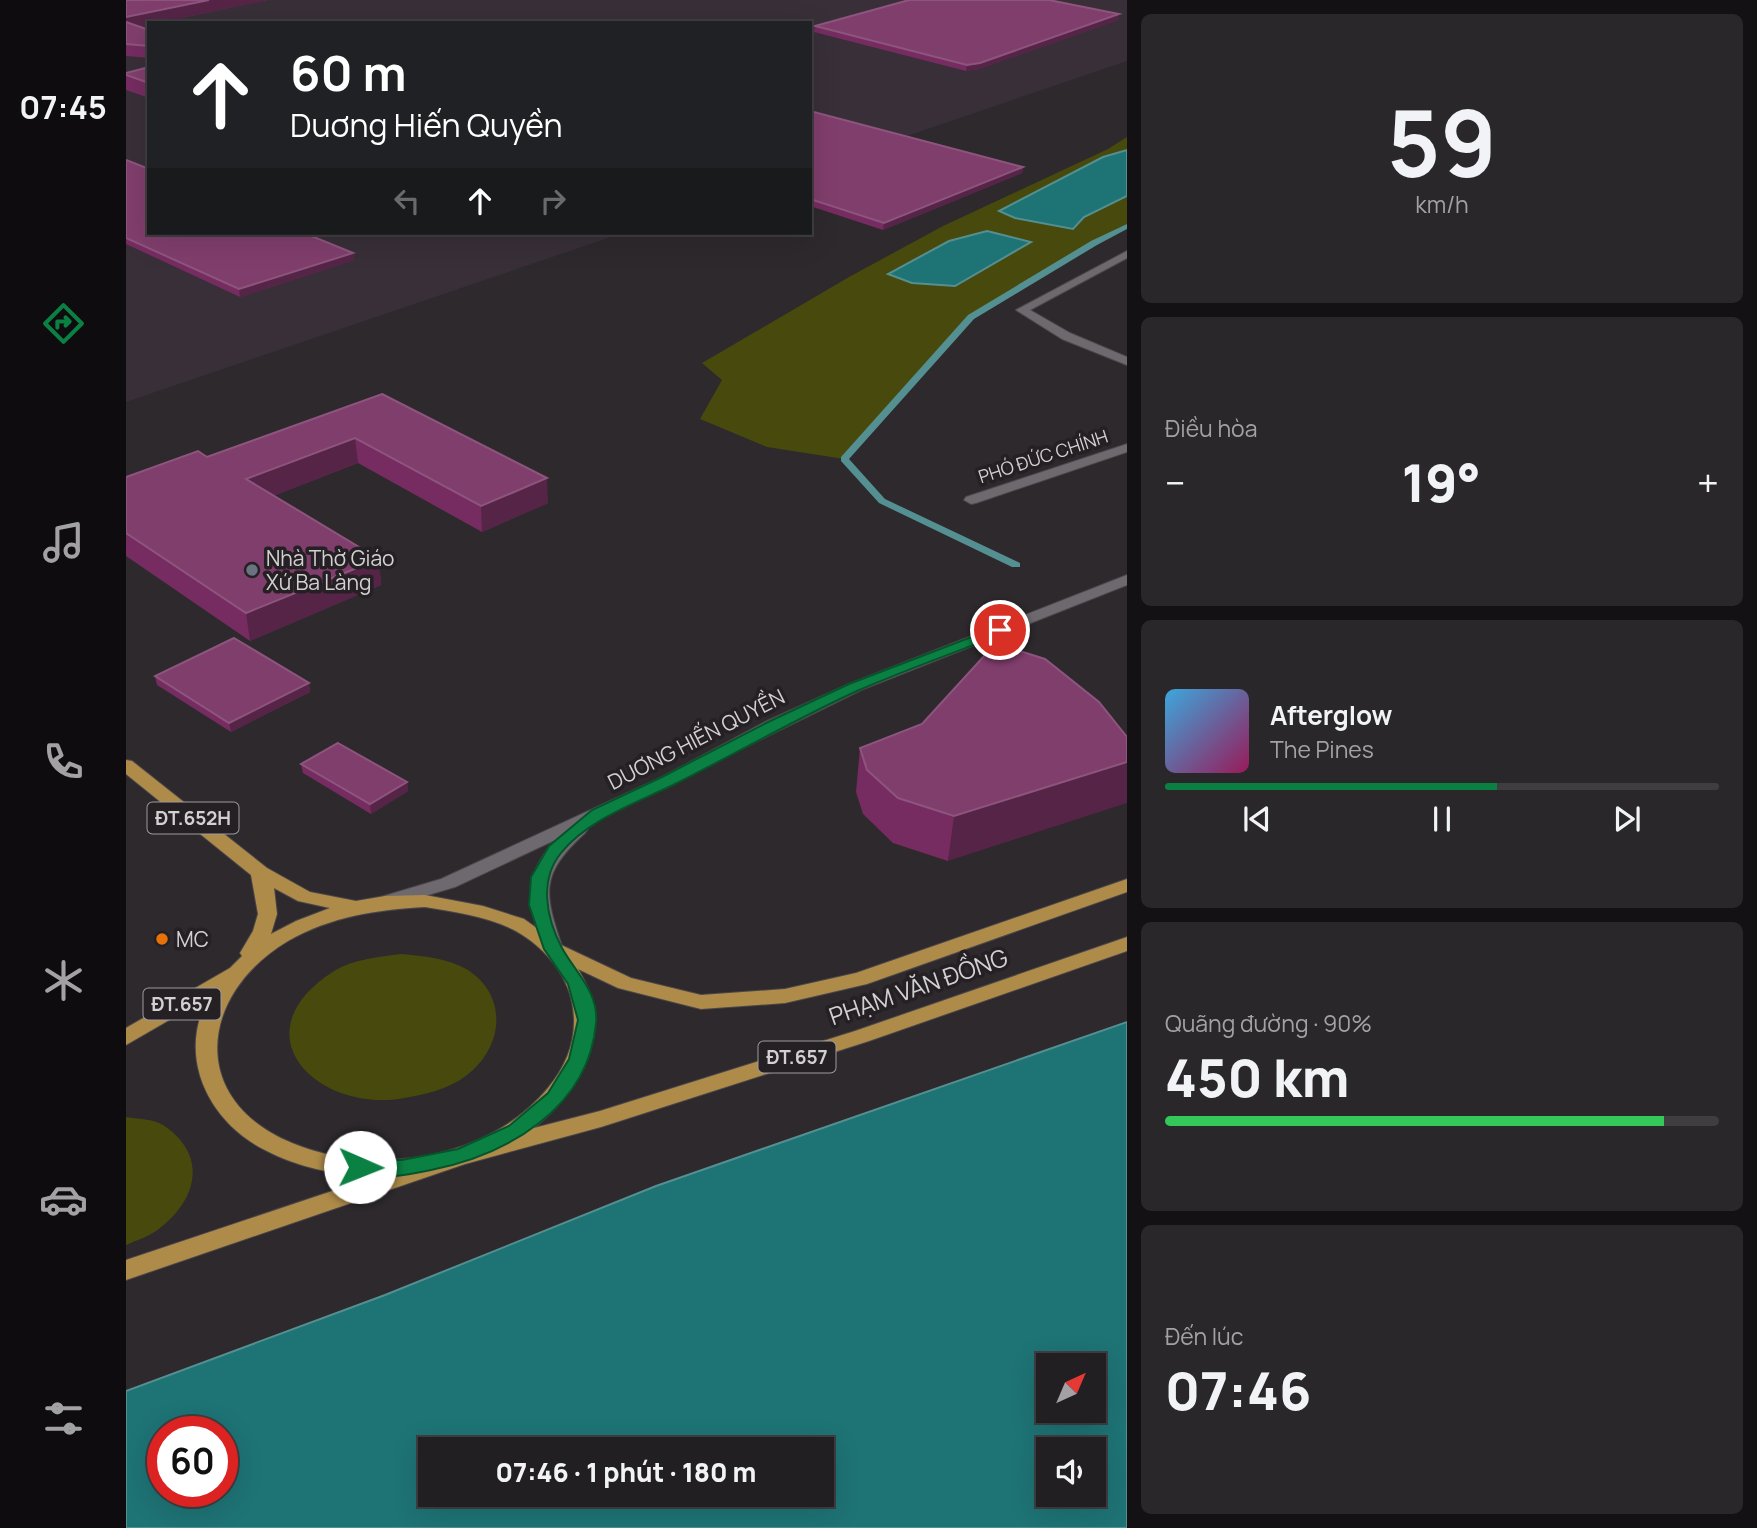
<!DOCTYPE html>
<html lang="vi">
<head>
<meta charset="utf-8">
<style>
	body { margin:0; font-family:Manrope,sans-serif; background:#2a272a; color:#f1f3f6; height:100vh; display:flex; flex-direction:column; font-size:26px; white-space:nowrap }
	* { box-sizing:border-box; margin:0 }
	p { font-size:23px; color:#a2a2a5 }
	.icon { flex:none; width:38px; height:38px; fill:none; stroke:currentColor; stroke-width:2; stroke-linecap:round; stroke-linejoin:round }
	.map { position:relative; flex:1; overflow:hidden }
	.side { display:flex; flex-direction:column; gap:14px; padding:14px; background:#131113; width:630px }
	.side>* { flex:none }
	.top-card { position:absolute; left:21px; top:21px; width:665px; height:214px; border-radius:0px; box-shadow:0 7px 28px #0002,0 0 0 2px #3f3d40; background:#202124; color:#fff; overflow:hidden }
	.needle { width:46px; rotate:44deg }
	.controls { position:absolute; left:910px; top:1353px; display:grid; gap:14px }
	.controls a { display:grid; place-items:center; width:70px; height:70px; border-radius:0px; background:#221f22; box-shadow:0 7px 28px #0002,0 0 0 2px #3f3d40; font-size:35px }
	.speed { position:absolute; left:21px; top:1416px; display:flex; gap:14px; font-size:35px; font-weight:700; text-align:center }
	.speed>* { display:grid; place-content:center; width:91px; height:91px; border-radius:50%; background:#221f22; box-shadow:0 7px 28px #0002,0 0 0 2px #3f3d40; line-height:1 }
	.speed .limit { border:10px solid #d22; background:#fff; color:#111 }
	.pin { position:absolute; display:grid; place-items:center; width:60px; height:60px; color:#fff; margin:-30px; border:4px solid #fff; border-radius:50%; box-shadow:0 2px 7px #0007 }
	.me { position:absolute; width:77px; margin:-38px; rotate:91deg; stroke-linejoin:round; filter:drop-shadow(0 0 5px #0008) }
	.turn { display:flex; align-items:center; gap:24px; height:147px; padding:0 28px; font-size:32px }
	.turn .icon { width:91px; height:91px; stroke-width:2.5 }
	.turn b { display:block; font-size:49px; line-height:60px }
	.lanes { display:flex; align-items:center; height:66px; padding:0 28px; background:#0003; justify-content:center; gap:35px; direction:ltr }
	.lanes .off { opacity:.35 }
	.big { font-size:52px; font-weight:800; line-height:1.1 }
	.side .widget { flex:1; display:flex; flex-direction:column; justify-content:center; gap:10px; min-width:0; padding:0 24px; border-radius:10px; background:#2a272a }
	.side .dial { align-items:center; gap:0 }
	.dial b { font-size:91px; line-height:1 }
	.song { display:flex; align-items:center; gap:21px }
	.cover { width:84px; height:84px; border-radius:10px; background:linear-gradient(135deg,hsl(200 70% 55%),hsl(330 70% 35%)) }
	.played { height:7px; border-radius:4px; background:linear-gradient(90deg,#0b8043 60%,#3f3d40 60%) }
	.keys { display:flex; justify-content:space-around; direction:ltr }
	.heat { display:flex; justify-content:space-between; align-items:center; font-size:38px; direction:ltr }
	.charge { height:10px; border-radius:5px; background:linear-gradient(90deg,#34c759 90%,#3f3d40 0) }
	.trip { position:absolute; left:292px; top:1437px; width:416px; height:70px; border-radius:0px; background:#221f22; box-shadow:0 7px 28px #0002,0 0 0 2px #3f3d40; font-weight:800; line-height:70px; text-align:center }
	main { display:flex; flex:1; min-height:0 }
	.dock { display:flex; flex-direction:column; width:126px; justify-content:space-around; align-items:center; background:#0e0c0e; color:#a2a2a5 }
	.dock .icon { width:49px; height:49px }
	.dock .current { color:#0b8043 }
	.dock b { font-size:32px; color:#f1f3f6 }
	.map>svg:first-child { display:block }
	.built { fill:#382f38 }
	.green { fill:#48490d; fill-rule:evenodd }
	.water { fill:#1e7375; stroke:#548f91; stroke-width:2; fill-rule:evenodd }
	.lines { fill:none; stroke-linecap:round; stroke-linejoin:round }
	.stream { fill:#548f91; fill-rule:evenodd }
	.street-casing { stroke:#4b474a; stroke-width:2 }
	.secondary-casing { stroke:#4b474a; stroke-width:2 }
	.primary-casing { stroke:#4b474a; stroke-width:2 }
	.street { fill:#6e696e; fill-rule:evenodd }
	.secondary { fill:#6e696e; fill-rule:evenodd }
	.primary { fill:#af8b49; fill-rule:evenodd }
	.wall { fill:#762c61 }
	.shaded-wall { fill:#552447 }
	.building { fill:#803e6d; stroke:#8d557d; stroke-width:2 }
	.route { fill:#0b8043; stroke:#07532c; stroke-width:2 }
	.worship-dot { fill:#6b7280; stroke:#242023; stroke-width:2.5 }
	.food-dot { fill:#e8710a; stroke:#242023; stroke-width:2.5 }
	.labels { text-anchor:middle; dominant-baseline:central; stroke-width:7; stroke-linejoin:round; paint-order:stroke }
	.far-street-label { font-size:18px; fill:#d3d0d2; stroke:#242023 }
	.shield { fill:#242023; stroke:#9e9b9e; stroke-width:2 }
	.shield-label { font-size:19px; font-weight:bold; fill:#d3d0d2 }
	.poi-label { font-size:21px; fill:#d3d0d2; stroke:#242023; text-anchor:start }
	.street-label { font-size:21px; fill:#d3d0d2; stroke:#242023 }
	.near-street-label { font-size:24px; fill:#d3d0d2; stroke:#242023 }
</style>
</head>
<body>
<main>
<nav class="dock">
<b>07:45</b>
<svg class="icon current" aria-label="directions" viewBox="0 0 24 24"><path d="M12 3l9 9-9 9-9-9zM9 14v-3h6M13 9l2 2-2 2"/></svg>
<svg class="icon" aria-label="music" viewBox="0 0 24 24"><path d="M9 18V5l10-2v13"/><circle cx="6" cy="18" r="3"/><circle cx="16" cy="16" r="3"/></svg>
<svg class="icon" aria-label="phone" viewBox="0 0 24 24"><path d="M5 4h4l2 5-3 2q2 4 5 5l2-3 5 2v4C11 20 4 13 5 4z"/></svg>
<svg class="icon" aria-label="climate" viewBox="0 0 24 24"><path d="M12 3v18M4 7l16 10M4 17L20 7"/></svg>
<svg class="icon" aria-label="car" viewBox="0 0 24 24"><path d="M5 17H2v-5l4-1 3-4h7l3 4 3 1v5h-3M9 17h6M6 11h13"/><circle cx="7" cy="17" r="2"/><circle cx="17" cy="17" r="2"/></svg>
<svg class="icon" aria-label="filters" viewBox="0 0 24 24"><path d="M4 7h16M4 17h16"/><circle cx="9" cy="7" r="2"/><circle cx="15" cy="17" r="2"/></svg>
</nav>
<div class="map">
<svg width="1001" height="1528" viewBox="0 0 1001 1528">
	<rect width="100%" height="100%" fill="#2d292d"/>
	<path class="built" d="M0 0H1001V61L684 169V23H23V233H497L0 402Z"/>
	<g class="green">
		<path d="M1001 137V150L977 157 873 211 958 217 1001 196V226L968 243 845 317 718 459 641 447 574 419 596 380 576 363 723 277 817 226 982 149ZM861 231 904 242 829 286 763 274 823 241Z"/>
		<path d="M275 954C297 956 322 958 342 970 380 995 378 1041 347 1070 330 1086 307 1093 284 1097 195 1117 108 1035 208 971 227 959 253 957 275 954Z"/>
		<path d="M0 1117C11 1119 28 1119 37 1125 81 1154 73 1198 34 1228 25 1236 11 1240 0 1245Z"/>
	</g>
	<g class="water">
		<path d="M1001 150V196L958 217 947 229 889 218 873 211 977 157Z"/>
		<path d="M861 231 905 242 829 286 786 283 762 274 823 241Z"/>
		<path d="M1001 1022V1528H0V1391L259 1295 530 1186ZM922 1365H968V1410H922ZM37 1432H96V1491H37ZM304 1449H696V1494H304ZM922 1449H968V1494H922Z"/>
	</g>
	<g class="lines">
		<path class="stream" d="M1001 224V229L971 245 848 319 723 459 759 499 894 563V567H886L753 503 715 461V457L842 315 965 241Z"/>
		<g class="street-casing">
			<g id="street">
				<path d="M1001 251V258L904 310 944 333 1001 357V365L936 339 890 310Z"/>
				<path d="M1001 444V452L850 503 845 504 838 500 840 497Z"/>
			</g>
		</g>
		<g class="secondary-casing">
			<path id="secondary" d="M1001 575V585L735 690 460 826 462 829 459 833C413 875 418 893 437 949L434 954H420L417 949C402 903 395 879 429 840L329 887 265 906 258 904 255 900 258 896 315 879 536 777 641 721 723 684Z"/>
		</g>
		<g class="primary-casing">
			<path id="primary" d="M0 760 6 761 141 868 184 892 230 901 259 896 299 895 357 906 398 919 433 944 505 978 575 995 659 989 730 973 1001 879V892L741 984 659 1003 575 1009 492 988 452 969C489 1028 457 1088 408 1128L474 1111 729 1031 1001 937V951L743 1041 475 1127 339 1164 0 1280V1260L248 1177C211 1175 173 1168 139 1150 82 1122 50 1055 83 997L0 1045V1028L104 968 116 956 114 953 127 931 132 914 125 875 0 774ZM148 888 172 901 204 908 170 921 145 934 151 914ZM299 907C328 912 359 916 386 929 412 942 435 966 444 994 454 1029 445 1060 422 1088 364 1159 250 1178 166 1143 61 1100 73 994 162 941 206 916 250 910 299 907Z"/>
		</g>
		<use href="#street" class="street"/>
		<use href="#secondary" class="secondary"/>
		<use href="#primary" class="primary"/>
	</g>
	<g class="wall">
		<path d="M0 0H141L32 23H23V25L13 27 23 30V58L0 56Z"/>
		<path d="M992 20 853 69 840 71 688 32 689 26Z"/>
		<path d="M23 67V98L0 90V73Z"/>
		<path d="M684 111 897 167 896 173 757 230 684 206Z"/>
		<path d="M0 160 227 253 228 260 114 297 0 244Z"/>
		<path d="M256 394 422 503 356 532 232 463 147 496 253 559 255 585 124 641 0 556V477L81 457Z"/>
		<path d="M859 655 822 861 767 843 737 814 730 792 734 748 796 724Z"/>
		<path d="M29 676 183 683 184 692 105 732 31 685Z"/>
		<path d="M175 764 281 782 282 791 245 814 177 773Z"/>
	</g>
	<g class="shaded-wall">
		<path d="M83 0H141L32 23H23V25L0 29V17Z"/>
		<path d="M993 14 992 20 853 69 840 71 841 65Z"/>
		<path d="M897 167 896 173 757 230 758 223Z"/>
		<path d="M227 253 228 260 114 297 113 289Z"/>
		<path d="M229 438 232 463 123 505 120 479Z"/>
		<path d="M421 478 422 503 356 532 355 506Z"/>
		<path d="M253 559 255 585 124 641 120 613Z"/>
		<path d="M183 683 184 692 105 732 103 723Z"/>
		<path d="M1001 762V803L822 861 828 816Z"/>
		<path d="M281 782 282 791 245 814 244 804Z"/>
	</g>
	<g class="building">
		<path d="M0 0H83L0 17Z"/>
		<path d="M783 0H923L993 14 854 63 841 65 689 26Z"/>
		<path d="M0 22 23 30V46L0 44Z"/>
		<path d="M23 67V83L0 75V73Z"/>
		<path d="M684 111 897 167 758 223 684 199Z"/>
		<path d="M0 160 23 169V233H178L227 253 113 289 0 238Z"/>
		<path d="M256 394 421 478 355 506 229 438 120 479 253 559 120 613 0 533V477L72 451 81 457Z"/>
		<path d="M108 638 183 683 103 723 29 676Z"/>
		<path d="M875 645 919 659 973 702 1001 737V762L828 816 772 798 741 770 734 748 796 724 859 655Z"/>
		<path d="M212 743 281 782 244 804 175 764Z"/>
	</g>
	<path class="route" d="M874 626 879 627V633C830 652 779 670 731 691 668 720 609 754 547 785 510 803 461 820 435 853 413 880 420 918 436 948 449 972 473 992 470 1023 463 1108 381 1155 305 1170 281 1175 252 1181 227 1173L224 1167 227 1161 234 1159 276 1160 332 1149 383 1126 422 1093 443 1059 452 1020 442 984 418 949 403 905 405 877 423 846 466 810 536 777 642 722 723 684Z"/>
	<circle class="worship-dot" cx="126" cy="570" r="7"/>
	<circle class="food-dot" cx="36" cy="939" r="7"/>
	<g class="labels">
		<g class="far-street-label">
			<text transform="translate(917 456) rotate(-18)">PHÓ ĐỨC CHÍNH</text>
		</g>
		<g class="shield">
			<rect x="21.5" y="802.5" width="91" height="31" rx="5"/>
			<rect x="17.5" y="988.5" width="77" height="31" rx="5"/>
			<rect x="632.5" y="1041.5" width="77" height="31" rx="5"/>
		</g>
		<g class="shield-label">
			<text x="67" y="818">ĐT.652H</text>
			<text x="56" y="1004">ĐT.657</text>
			<text x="671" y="1057">ĐT.657</text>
		</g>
		<g class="poi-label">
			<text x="140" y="558">Nhà Thờ Giáo<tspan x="140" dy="24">Xứ Ba Làng</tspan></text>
			<text x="50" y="939">MC</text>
		</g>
		<g class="street-label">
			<text transform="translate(570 739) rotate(-27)">DUƠNG HIẾN QUYỀN</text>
		</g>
		<g class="near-street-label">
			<text transform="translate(792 986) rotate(-19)">PHẠM VĂN ĐỒNG</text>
		</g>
	</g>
</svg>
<div class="controls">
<a><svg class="needle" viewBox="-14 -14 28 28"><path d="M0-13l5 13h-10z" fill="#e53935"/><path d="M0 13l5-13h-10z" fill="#a2a2a5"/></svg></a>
<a><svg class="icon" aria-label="sound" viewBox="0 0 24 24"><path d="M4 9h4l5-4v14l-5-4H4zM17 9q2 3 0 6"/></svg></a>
</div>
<div class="speed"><div class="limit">60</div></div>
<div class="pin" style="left:874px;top:630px;background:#d93025"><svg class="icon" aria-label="arrive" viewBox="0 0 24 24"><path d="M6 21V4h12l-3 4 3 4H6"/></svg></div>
<svg class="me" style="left:234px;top:1167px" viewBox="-20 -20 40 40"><circle r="19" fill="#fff"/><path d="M0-13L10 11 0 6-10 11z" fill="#0b8043"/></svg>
<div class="trip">07:46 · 1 phút · 180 m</div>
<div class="top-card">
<div class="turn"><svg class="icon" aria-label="ahead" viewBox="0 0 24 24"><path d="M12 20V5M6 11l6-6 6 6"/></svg><div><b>60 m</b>Duơng Hiến Quyền</div></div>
<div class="lanes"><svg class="icon off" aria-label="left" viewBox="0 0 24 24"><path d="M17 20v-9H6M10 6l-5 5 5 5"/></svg><svg class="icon" aria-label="ahead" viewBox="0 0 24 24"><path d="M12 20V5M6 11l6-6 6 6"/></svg><svg class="icon off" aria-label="right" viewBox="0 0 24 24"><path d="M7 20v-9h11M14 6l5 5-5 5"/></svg></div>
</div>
</div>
<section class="side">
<div class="widget dial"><b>59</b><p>km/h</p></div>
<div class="widget"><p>Điều hòa</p>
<div class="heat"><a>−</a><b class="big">19°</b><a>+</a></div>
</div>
<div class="widget">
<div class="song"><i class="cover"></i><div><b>Afterglow</b><p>The Pines</p></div></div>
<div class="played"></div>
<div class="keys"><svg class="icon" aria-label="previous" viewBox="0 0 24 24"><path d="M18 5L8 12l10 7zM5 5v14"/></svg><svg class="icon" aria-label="pause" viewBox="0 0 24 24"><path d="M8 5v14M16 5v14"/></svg><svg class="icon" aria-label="next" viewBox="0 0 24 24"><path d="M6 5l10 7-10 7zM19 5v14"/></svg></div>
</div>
<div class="widget"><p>Quãng đường · 90%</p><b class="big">450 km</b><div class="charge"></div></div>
<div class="widget"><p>Đến lúc</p><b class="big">07:46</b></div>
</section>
</main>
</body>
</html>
